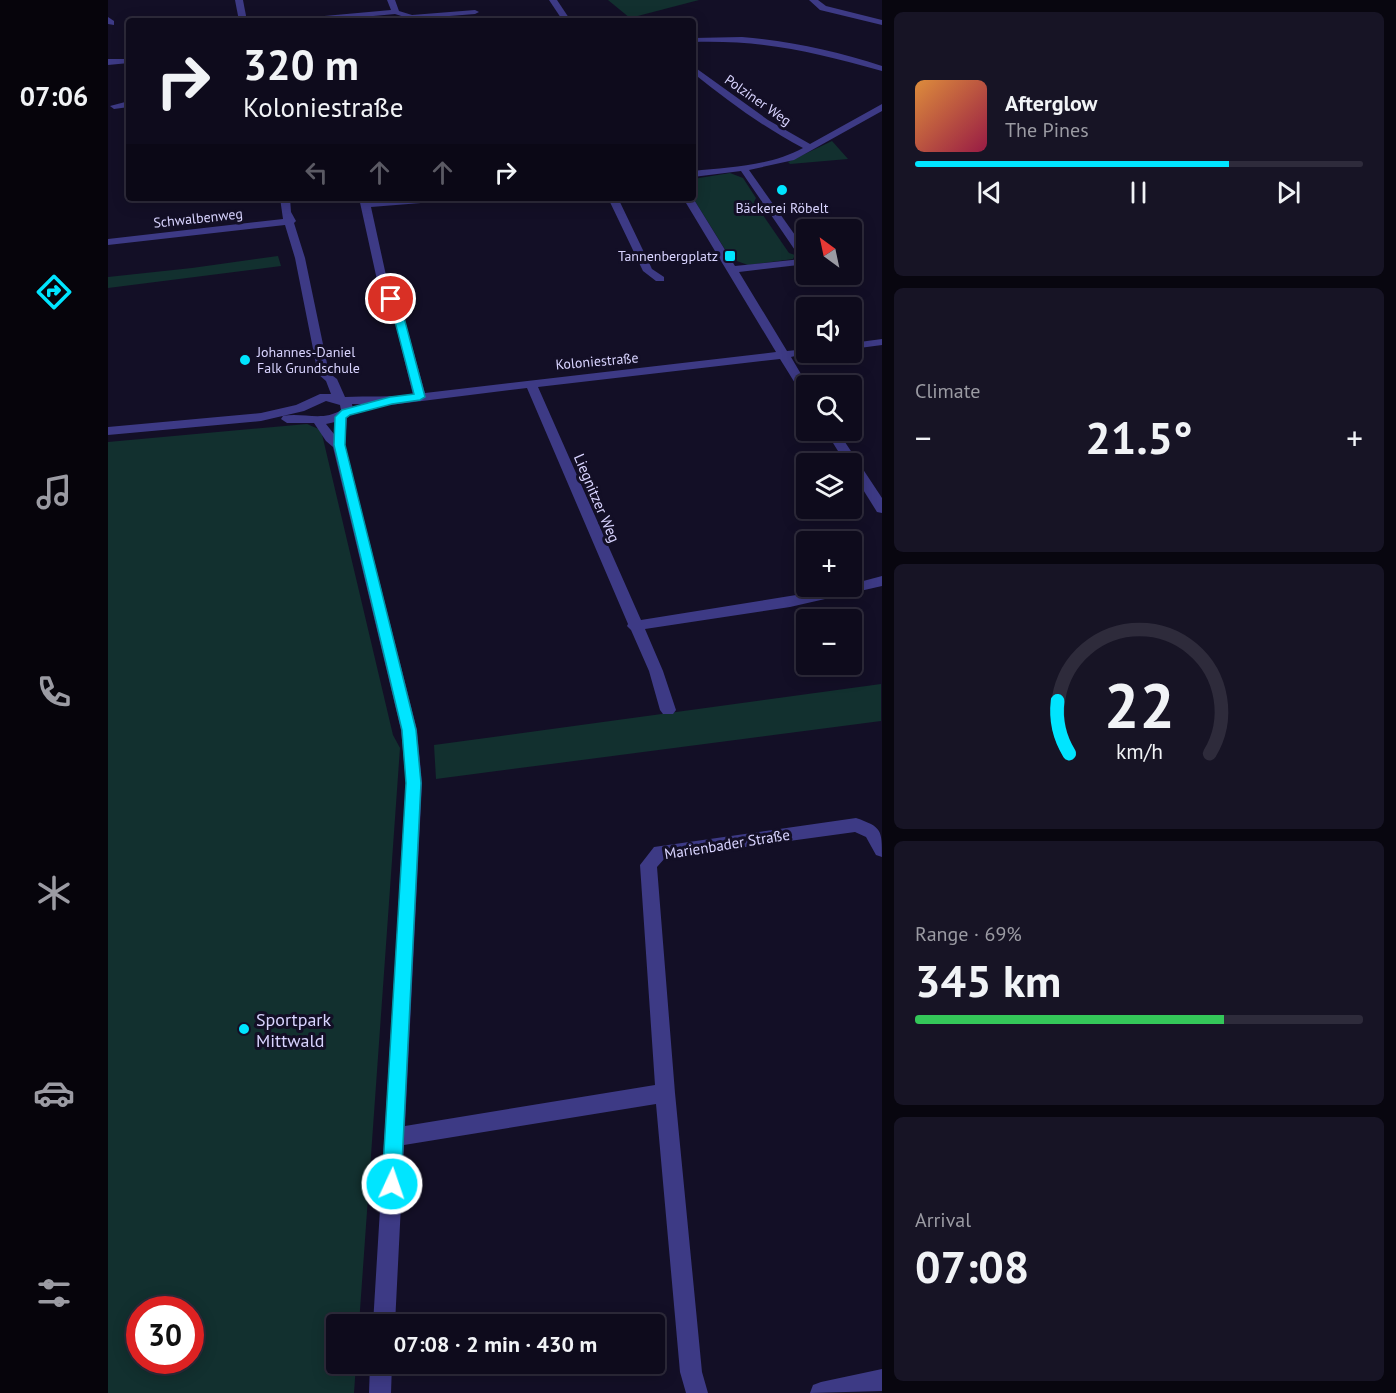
<!DOCTYPE html>
<html lang="en">
<head>
<meta charset="utf-8">
<style>
	body { margin:0; font-family:"PT Sans",sans-serif; background:#171425; color:#f1f3f6; height:100vh; display:flex; flex-direction:column; font-size:22px; white-space:nowrap }
	* { box-sizing:border-box; margin:0 }
	p { font-size:20px; color:#9b9ba3 }
	.icon { flex:none; width:33px; height:33px; fill:none; stroke:currentColor; stroke-width:2; stroke-linecap:round; stroke-linejoin:round }
	.map { position:relative; flex:1; overflow:hidden }
	.details { display:flex; flex-direction:column; gap:12px; padding:12px; background:#08060f; width:514px }
	.details>* { flex:none }
	.guide { position:absolute; left:18px; top:18px; width:570px; height:183px; border-radius:6px; box-shadow:0 3px 15px #0003,0 0 0 2px #2e2b3b; background:#0e0b1c; color:#f1f3f6; overflow:hidden }
	.needle { width:39px; rotate:327deg }
	.fabs { position:absolute; left:688px; top:219px; display:grid; gap:12px }
	.fabs a { display:grid; place-items:center; width:66px; height:66px; border-radius:6px; background:#0e0b1c; box-shadow:0 3px 15px #0003,0 0 0 2px #2e2b3b; font-size:30px }
	.speed { position:absolute; left:18px; top:1296px; display:flex; gap:12px; font-size:30px; font-weight:700; text-align:center }
	.speed>* { display:grid; place-content:center; width:78px; height:78px; border-radius:50%; background:#0e0b1c; box-shadow:0 3px 15px #0003,0 0 0 2px #2e2b3b; line-height:1 }
	.speed .limit { border:9px solid #d22; background:#fff; color:#111 }
	.pin { position:absolute; display:grid; place-items:center; width:51px; height:51px; color:#fff; margin:-26px; border:3px solid #fff; border-radius:50%; box-shadow:0 2px 6px #0007 }
	.me { position:absolute; width:66px; margin:-33px; rotate:3deg; stroke-linejoin:round; filter:drop-shadow(0 0 4px #0008) }
	.turn { display:flex; align-items:center; gap:21px; height:126px; padding:0 18px; font-size:27px }
	.turn .icon { width:78px; height:78px; stroke-width:2.5 }
	.turn b { display:block; font-size:42px; line-height:51px }
	.lanes { display:flex; align-items:center; height:57px; padding:0 18px; background:#0003; justify-content:center; gap:30px; direction:ltr }
	.lanes .off { opacity:.35 }
	.big { font-size:45px; font-weight:800; line-height:1.1 }
	.details .card { flex:1; display:flex; flex-direction:column; justify-content:center; gap:9px; min-width:0; padding:0 21px; border-radius:9px; background:#171425 }
	.details .dial { align-items:center; gap:0 }
	.dial svg { height:156px; overflow:visible; fill:none; stroke:#2e2b3b; stroke-width:7; stroke-linecap:round; text-anchor:middle }
	.dial text { fill:#f1f3f6; stroke:none }
	.song { display:flex; align-items:center; gap:18px }
	.cover { width:72px; height:72px; border-radius:9px; background:linear-gradient(135deg,hsl(30 70% 55%),hsl(340 70% 35%)) }
	.played { height:6px; border-radius:3px; background:linear-gradient(90deg,#00e5ff 70%,#2e2b3b 70%) }
	.keys { display:flex; justify-content:space-around; direction:ltr }
	.heat { display:flex; justify-content:space-between; align-items:center; font-size:33px; direction:ltr }
	.charge { height:9px; border-radius:4px; background:linear-gradient(90deg,#34c759 69%,#2e2b3b 0) }
	.trip { position:absolute; left:218px; top:1314px; width:339px; height:60px; border-radius:6px; background:#0e0b1c; box-shadow:0 3px 15px #0003,0 0 0 2px #2e2b3b; font-weight:800; line-height:60px; text-align:center }
	main { display:flex; flex:1; min-height:0 }
	.menu { display:flex; flex-direction:column; width:108px; justify-content:space-around; align-items:center; background:#06040b; color:#9b9ba3 }
	.menu .icon { width:42px; height:42px }
	.menu .on { color:#00e5ff }
	.menu b { font-size:27px; color:#f1f3f6 }
	.map>svg:first-child { display:block }
	.green { fill:#12302f; fill-rule:evenodd }
	.lines { fill:none; stroke-linecap:round; stroke-linejoin:round }
	.minor { fill:#3d3a85; fill-rule:evenodd }
	.route { fill:#00e5ff; stroke:#0095a6; stroke-width:1.5 }
	.poi-dot { fill:#00e5ff; stroke:#130f26; stroke-width:2 }
	.labels { text-anchor:middle; dominant-baseline:central; stroke-width:6; stroke-linejoin:round; paint-order:stroke }
	.far-street-label { font-size:14px; fill:#d9d4ff; stroke:#130f26 }
	.far-poi-label { font-size:14px; fill:#d9d4ff; stroke:#130f26 }
	.street-label { font-size:15px; fill:#d9d4ff; stroke:#130f26 }
	.near-poi-label { font-size:18px; fill:#d9d4ff; stroke:#130f26; text-anchor:start }
</style>
</head>
<body>
<main>
<nav class="menu">
<b>07:06</b>
<svg class="icon on" aria-label="directions" viewBox="0 0 24 24"><path d="M12 3l9 9-9 9-9-9zM9 14v-3h6M13 9l2 2-2 2"/></svg>
<svg class="icon" aria-label="music" viewBox="0 0 24 24"><path d="M9 18V5l10-2v13"/><circle cx="6" cy="18" r="3"/><circle cx="16" cy="16" r="3"/></svg>
<svg class="icon" aria-label="phone" viewBox="0 0 24 24"><path d="M5 4h4l2 5-3 2q2 4 5 5l2-3 5 2v4C11 20 4 13 5 4z"/></svg>
<svg class="icon" aria-label="climate" viewBox="0 0 24 24"><path d="M12 3v18M4 7l16 10M4 17L20 7"/></svg>
<svg class="icon" aria-label="car" viewBox="0 0 24 24"><path d="M5 17H2v-5l4-1 3-4h7l3 4 3 1v5h-3M9 17h6M6 11h13"/><circle cx="7" cy="17" r="2"/><circle cx="17" cy="17" r="2"/></svg>
<svg class="icon" aria-label="filters" viewBox="0 0 24 24"><path d="M4 7h16M4 17h16"/><circle cx="9" cy="7" r="2"/><circle cx="15" cy="17" r="2"/></svg>
</nav>
<div class="map">
<svg width="774" height="1393" viewBox="0 0 774 1393">
	<rect width="100%" height="100%" fill="#130f26"/>
	<g class="green">
		<path d="M500 0H591L522 18Z"/>
		<path d="M724 141 740 159 682 164 680 162Z"/>
		<path d="M622 173 635 178 648 198 646 202 681 253 687 255 685 259 640 265 623 259 585 198V179Z"/>
		<path d="M170 256 173 266 0 288V277L84 268Z"/>
		<path d="M199 424 213 430 285 735 292 748 251 1324H228V1364H248L246 1393H0V442ZM32 1310H82V1360H32Z"/>
		<path d="M773 684V721L328 779 326 745Z"/>
	</g>
	<g class="lines">
		<g class="minor">
			<path d="M127 0H135L139 21H131Z"/>
			<path d="M279 0H287L291 11 304 15 367 10 371 12 367 14 303 19 287 14 211 21H179L183 19 283 10Z"/>
			<path d="M441 0H449L463 21H455Z"/>
			<path d="M701 0H710L718 6 774 20V25L712 10Z"/>
			<path d="M0 17 6 21V25L0 24Z"/>
			<path d="M634 37C682 41 728 51 774 66V71C705 52 658 40 585 42V38Z"/>
			<path d="M0 59H21V63L0 65Z"/>
			<path d="M585 66 660 120 702 144 774 104V111L686 160 641 170 699 252V264L631 272 679 351 699 349V352H704L683 357 700 386 699 397 695 396 672 359 430 387 533 620 744 586V584L774 576V586L682 607 537 629 555 671 568 710 565 714H555L552 710 541 671 523 630 519 626 520 624 419 388 282 405 244 404 245 410 239 417 237 445 309 730 314 783 297 1126 547 1085 532 865 546 847 748 818C774 827 774 830 774 857L768 855 758 837 747 832 557 858 549 867 567 1093 594 1372 600 1393H578L572 1372 548 1104 296 1145 287 1324H265L298 783 293 730 225 447 218 441 206 423H179L173 419 175 416C194 412 215 422 233 410L232 405 218 401 196 411 153 421 0 435V427L153 413 188 405 212 394H223L218 381 210 374 187 258 177 225 0 245V239L175 219 172 198H182L183 212 188 221 186 223 197 258 221 373 229 379 237 397C260 396 283 397 305 395L284 310 271 289 251 198H261L262 201 343 198 338 201 263 207 281 289 294 310 317 393 668 352 575 198H585L627 266 693 259 633 171 585 177V171C622 167 662 166 695 148 655 127 620 101 585 73ZM227 422 226 434 218 424Z"/>
			<path d="M21 101V107L6 109 2 106Z"/>
			<path d="M500 198H510L544 269 556 277V281H548L535 271Z"/>
			<path d="M774 339V345L744 349V343Z"/>
			<path d="M717 430H729L774 498V513L769 512 744 472V464H738Z"/>
			<path d="M262 1364H284L283 1393H261Z"/>
			<path d="M774 1369V1391L702 1393 705 1385 713 1382Z"/>
		</g>
	</g>
	<path class="route" d="M283 296 286 297 294 310 317 397 312 400 284 404 242 415 238 418 237 445 308 730 313 783 293 1184 290 1190 284 1193 277 1190 274 1184 298 783 294 730 226 445 227 417 234 410 282 397 306 394 284 310 278 299Z"/>
	<g class="poi-dot">
		<circle cx="674" cy="190" r="6"/>
		<rect x="616" y="250" width="12" height="12" rx="3"/>
		<circle cx="137" cy="360" r="6"/>
		<circle cx="136" cy="1029" r="6"/>
	</g>
	<g class="labels">
		<g class="far-street-label">
			<text transform="translate(650 100) rotate(35)">Polziner Weg</text>
			<text transform="translate(90 218) rotate(-6)">Schwalbenweg</text>
			<text transform="translate(489 361) rotate(-5)">Koloniestraße</text>
		</g>
		<g class="far-poi-label">
			<text x="674" y="208">Bäckerei Röbelt</text>
			<text x="610" y="256" text-anchor="end">Tannenbergplatz</text>
			<text x="149" y="352" text-anchor="start">Johannes-Daniel<tspan x="149" dy="16">Falk Grundschule</tspan></text>
		</g>
		<g class="street-label">
			<text transform="translate(489 498) rotate(67)">Liegnitzer Weg</text>
			<text transform="translate(619 844) rotate(-9)">Marienbader Straße</text>
		</g>
		<g class="near-poi-label">
			<text x="148" y="1019">Sportpark<tspan x="148" dy="21">Mittwald</tspan></text>
		</g>
	</g>
</svg>
<div class="fabs">
<a><svg class="needle" viewBox="-14 -14 28 28"><path d="M0-13l5 13h-10z" fill="#e53935"/><path d="M0 13l5-13h-10z" fill="#9b9ba3"/></svg></a>
<a><svg class="icon" aria-label="sound" viewBox="0 0 24 24"><path d="M4 9h4l5-4v14l-5-4H4zM17 9q2 3 0 6"/></svg></a>
<a><svg class="icon" aria-label="search" viewBox="0 0 24 24"><circle cx="10" cy="10" r="6"/><path d="M15 15l6 6"/></svg></a>
<a><svg class="icon" aria-label="layers" viewBox="0 0 24 24"><path d="M12 4l9 5-9 5-9-5zM3 14l9 5 9-5"/></svg></a>
<a>+</a>
<a>−</a>
</div>
<div class="speed"><div class="limit">30</div></div>
<div class="pin" style="left:283px;top:299px;background:#d93025"><svg class="icon" aria-label="arrive" viewBox="0 0 24 24"><path d="M6 21V4h12l-3 4 3 4H6"/></svg></div>
<svg class="me" style="left:284px;top:1184px" viewBox="-20 -20 40 40"><circle r="17" fill="#00e5ff" stroke="#fff" stroke-width="3"/><path d="M0-11L8 9 0 5-8 9z" fill="#fff"/></svg>
<div class="trip">07:08 · 2 min · 430 m</div>
<div class="guide">
<div class="turn"><svg class="icon" aria-label="right" viewBox="0 0 24 24"><path d="M7 20v-9h11M14 6l5 5-5 5"/></svg><div><b>320 m</b>Koloniestraße</div></div>
<div class="lanes"><svg class="icon off" aria-label="left" viewBox="0 0 24 24"><path d="M17 20v-9H6M10 6l-5 5 5 5"/></svg><svg class="icon off" aria-label="ahead" viewBox="0 0 24 24"><path d="M12 20V5M6 11l6-6 6 6"/></svg><svg class="icon off" aria-label="ahead" viewBox="0 0 24 24"><path d="M12 20V5M6 11l6-6 6 6"/></svg><svg class="icon" aria-label="right" viewBox="0 0 24 24"><path d="M7 20v-9h11M14 6l5 5-5 5"/></svg></div>
</div>
</div>
<section class="details">
<div class="card">
<div class="song"><i class="cover"></i><div><b>Afterglow</b><p>The Pines</p></div></div>
<div class="played"></div>
<div class="keys"><svg class="icon" aria-label="previous" viewBox="0 0 24 24"><path d="M18 5L8 12l10 7zM5 5v14"/></svg><svg class="icon" aria-label="pause" viewBox="0 0 24 24"><path d="M8 5v14M16 5v14"/></svg><svg class="icon" aria-label="next" viewBox="0 0 24 24"><path d="M6 5l10 7-10 7zM19 5v14"/></svg></div>
</div>
<div class="card"><p>Climate</p>
<div class="heat"><a>−</a><b class="big">21.5°</b><a>+</a></div>
</div>
<div class="card dial"><svg viewBox="0 0 100 80">
<path d="M14 69A42 42 0 1 1 86 69"/>
<path d="M14 69A42 42 0 0 1 8 42" stroke="#00e5ff"/>
<text x="50" y="56" font-size="32" font-weight="700">22</text>
<text x="50" y="72" font-size="11">km/h</text>
</svg></div>
<div class="card"><p>Range · 69%</p><b class="big">345 km</b><div class="charge"></div></div>
<div class="card"><p>Arrival</p><b class="big">07:08</b></div>
</section>
</main>
</body>
</html>
